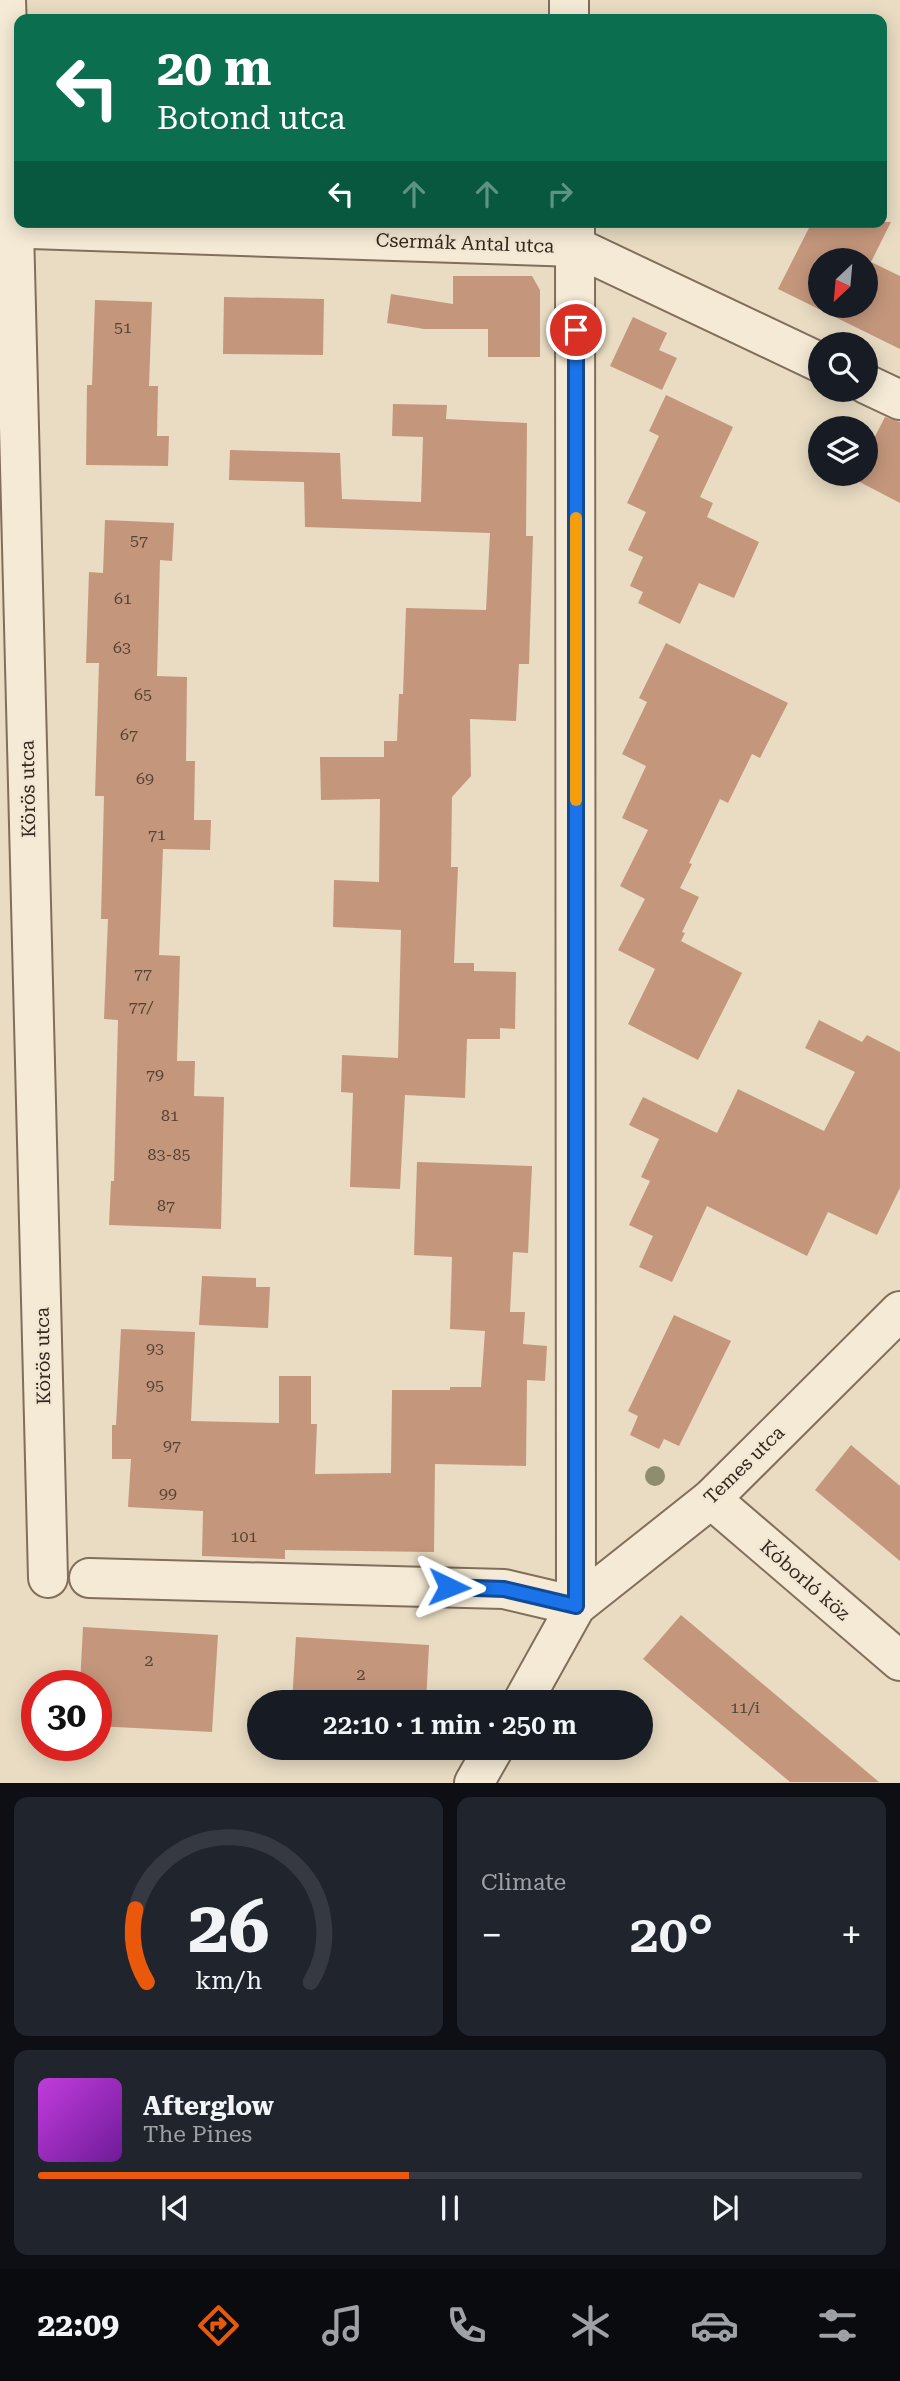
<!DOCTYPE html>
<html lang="en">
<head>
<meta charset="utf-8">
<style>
	body { margin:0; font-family:"Roboto Serif",serif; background:#20242c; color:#f1f3f6; height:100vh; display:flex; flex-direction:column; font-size:26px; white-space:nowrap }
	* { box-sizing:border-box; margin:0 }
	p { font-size:23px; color:#9ea1a6 }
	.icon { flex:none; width:38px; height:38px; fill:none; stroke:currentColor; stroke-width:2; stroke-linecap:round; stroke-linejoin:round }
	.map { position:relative; height:1783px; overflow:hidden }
	.side { display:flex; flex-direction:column; gap:14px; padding:14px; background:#0d0f14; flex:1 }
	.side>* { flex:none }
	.guide { position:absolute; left:14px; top:14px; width:873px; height:214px; border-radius:14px; box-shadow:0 4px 18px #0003; background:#0b6e4f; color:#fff; overflow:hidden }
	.needle { width:46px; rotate:206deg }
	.fabs { position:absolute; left:808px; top:248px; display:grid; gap:14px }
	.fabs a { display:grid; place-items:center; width:70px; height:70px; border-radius:50%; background:#171b24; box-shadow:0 4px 18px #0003; font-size:35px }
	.speed { position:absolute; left:21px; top:1670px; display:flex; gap:14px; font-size:35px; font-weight:700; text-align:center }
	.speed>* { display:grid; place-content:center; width:91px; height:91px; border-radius:50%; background:#171b24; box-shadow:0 4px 18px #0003; line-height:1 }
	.speed .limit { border:10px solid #d22; background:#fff; color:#111 }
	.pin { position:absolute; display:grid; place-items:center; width:60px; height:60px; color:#fff; margin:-30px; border:4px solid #fff; border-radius:50%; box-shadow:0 2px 7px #0007 }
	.me { position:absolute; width:77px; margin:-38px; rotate:92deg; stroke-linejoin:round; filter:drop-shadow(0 0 5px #0008) }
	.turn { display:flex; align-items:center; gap:24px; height:147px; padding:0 28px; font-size:32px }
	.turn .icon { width:91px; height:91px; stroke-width:2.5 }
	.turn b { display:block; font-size:49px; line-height:60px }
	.lanes { display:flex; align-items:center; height:66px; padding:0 28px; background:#0003; justify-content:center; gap:35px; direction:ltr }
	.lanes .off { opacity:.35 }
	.big { font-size:52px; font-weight:600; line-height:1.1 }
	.side .tile { flex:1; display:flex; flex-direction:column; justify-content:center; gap:10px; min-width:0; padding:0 24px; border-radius:14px; background:#20242c }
	.side .dial { align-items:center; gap:0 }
	.dial svg { height:182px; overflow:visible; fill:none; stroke:#363941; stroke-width:7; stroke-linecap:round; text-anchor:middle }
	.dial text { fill:#f1f3f6; stroke:none }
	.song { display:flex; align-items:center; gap:21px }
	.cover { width:84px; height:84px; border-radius:10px; background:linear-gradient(135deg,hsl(290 70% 55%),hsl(280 70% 35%)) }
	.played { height:7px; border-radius:4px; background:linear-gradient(90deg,#ea580c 45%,#363941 45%) }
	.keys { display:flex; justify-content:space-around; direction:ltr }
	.heat { display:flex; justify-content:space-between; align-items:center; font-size:38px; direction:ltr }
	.side .tiles { flex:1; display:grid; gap:14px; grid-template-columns:1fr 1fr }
	.tile:last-child { grid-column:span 2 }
	.trip { position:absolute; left:247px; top:1690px; width:406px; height:70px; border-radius:35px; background:#171b24; box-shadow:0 4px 18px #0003; font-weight:600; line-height:70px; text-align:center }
	.tabs { display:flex; height:112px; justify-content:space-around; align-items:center; background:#090b0e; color:#9ea1a6 }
	.tabs .icon { width:49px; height:49px }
	.tabs .on { color:#ea580c }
	.tabs b { font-size:32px; color:#f1f3f6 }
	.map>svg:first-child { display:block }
	.building { fill:#c4977c; fill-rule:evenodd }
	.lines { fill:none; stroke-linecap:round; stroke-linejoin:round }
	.minor-casing { stroke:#816e5b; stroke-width:42 }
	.minor { stroke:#f5ead5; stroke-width:38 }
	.tree { fill:#8f8d6d }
	.route-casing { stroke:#114b97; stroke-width:18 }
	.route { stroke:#1a73e8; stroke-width:12 }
	.slow { stroke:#f59e0b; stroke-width:12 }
	.labels { text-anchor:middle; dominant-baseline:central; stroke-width:5; stroke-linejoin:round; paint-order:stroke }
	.number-label { font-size:16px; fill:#574336 }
	.street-label { font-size:19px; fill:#33271e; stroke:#f1e7d2 }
</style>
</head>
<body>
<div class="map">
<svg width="900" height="1783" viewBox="0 0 900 1783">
	<rect width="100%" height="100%" fill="#e9dcc3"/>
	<g class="building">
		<path d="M812 222H891L871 262 900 276V349L778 289ZM821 261H866V306H821Z"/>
		<path d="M453 276H532L540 290V357H488V329H424L387 323 391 294 453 304Z"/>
		<path d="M224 297 324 299 323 355 223 354Z"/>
		<path d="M95 300 152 302 149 386H158L157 436H169L168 466 86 465 87 385H92Z"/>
		<path d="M633 317 667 333 659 350 677 358 662 390 610 366Z"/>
		<path d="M666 395 733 427 700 497 713 503 707 517 759 542 734 598 699 583 680 624 638 603 643 592 630 586 643 557 628 550 646 512 627 503 659 436 649 431Z"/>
		<path d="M393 404 447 405 446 419 527 423 526 536H533L529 664H519L516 721 470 719 471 776 452 797 451 867H458L454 963H474V971L516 972 515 1029 500 1028V1039H467L465 1098 405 1095 400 1189 350 1187 353 1093 341 1092 342 1055 398 1058 401 930 333 927 334 880 379 882 380 799 321 800 320 757H384V741H397L399 694H403L406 608 486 610 490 533 305 527 304 482 229 480 230 450 340 453 342 499 421 502 423 437 392 436Z"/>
		<path d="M885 417 900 422V503L854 479 856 474H866V454Z"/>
		<path d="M105 520 174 523 172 561 160 560 157 676 187 677 186 761H195L194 820H211L210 850 163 849 159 955 180 956 177 1061H195L194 1096 224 1097 221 1229 109 1225 111 1181H114L118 1020 104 1019 108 919H101L104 796H95L99 663H86L89 572 103 573Z"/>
		<path d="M666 643 788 703 760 758 752 754 728 803 720 799 689 863 692 864 680 888 699 897 682 932 685 933 681 941 742 973 698 1060 628 1024 655 969 618 950 645 899 620 886 648 830 622 818 646 766 622 754 647 702 639 698Z"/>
		<path d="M819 1020 862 1042 867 1035 900 1052V1188L877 1235 828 1212 807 1256 707 1206 672 1282 639 1267 653 1236 629 1225 650 1181 641 1177 659 1139 629 1125 643 1097 717 1133 738 1089 824 1131 855 1072 805 1048Z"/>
		<path d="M417 1162 532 1166 528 1253 513 1252 510 1312H525L523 1344 547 1346 545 1381 527 1380 526 1466 435 1464 434 1552 285 1550V1559L202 1556 203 1511 128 1507 131 1459H112V1425H116L121 1329 195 1332 191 1421 279 1423V1376H311V1424H317L315 1474 391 1473 392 1390H450V1387H481L485 1331 450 1329 452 1257 414 1255Z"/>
		<path d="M202 1276 256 1278V1287H270L268 1328 199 1325Z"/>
		<path d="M674 1315 731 1341 679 1446 664 1439 659 1449 630 1435 638 1416 628 1411Z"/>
		<path d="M851 1445 900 1486V1561L815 1490Z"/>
		<path d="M681 1615 879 1782H790L643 1659Z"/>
		<path d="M83 1627 218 1635 212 1732 96 1726V1685H80Z"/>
		<path d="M296 1637 429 1645 426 1703H292Z"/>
	</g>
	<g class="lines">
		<g class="minor-casing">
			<g id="minor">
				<path d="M6 0 14 229 48 1578"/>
				<path d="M569 19V0"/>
				<path d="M575 222 576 1606"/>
				<path d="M0 228 576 247 821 363"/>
				<path d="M866 384 900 400"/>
				<path d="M711 1499 900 1661"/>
				<path d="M89 1578 504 1589 576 1606"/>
				<path d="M522 1703 576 1606 711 1499 900 1311"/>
				<path d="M474 1783 494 1748"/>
			</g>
		</g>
		<use href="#minor" class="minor"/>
	</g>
	<circle class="tree" cx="655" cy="1476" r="10"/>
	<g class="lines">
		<g class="route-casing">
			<path id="route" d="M449 1587 504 1589 576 1606V330"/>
		</g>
		<use href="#route" class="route"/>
		<path class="slow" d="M576 518V800"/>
	</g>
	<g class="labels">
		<g class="number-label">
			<text x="123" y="327">51</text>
			<text x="139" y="540">57</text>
			<text x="123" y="598">61</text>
			<text x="122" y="647">63</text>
			<text x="143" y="694">65</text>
			<text x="129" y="734">67</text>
			<text x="145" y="778">69</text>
			<text x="157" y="834">71</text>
			<text x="143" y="973">77</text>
			<text x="141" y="1006">77/</text>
			<text x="155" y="1074">79</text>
			<text x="170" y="1115">81</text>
			<text x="169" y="1154">83-85</text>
			<text x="166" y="1205">87</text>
			<text x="155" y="1348">93</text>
			<text x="155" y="1385">95</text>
			<text x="172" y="1445">97</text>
			<text x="168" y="1493">99</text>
			<text x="244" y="1536">101</text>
			<text x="149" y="1660">2</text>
			<text x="361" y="1674">2</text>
			<text x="745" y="1707">11/i</text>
		</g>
		<g class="street-label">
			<text transform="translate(465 243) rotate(2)">Csermák Antal utca</text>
			<text transform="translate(28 789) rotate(-91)">Körös utca</text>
			<text transform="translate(43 1356) rotate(-91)">Körös utca</text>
			<text transform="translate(744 1465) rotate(-44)">Temes utca</text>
			<text transform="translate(805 1580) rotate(41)">Kóborló köz</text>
		</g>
	</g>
</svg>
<div class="fabs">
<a><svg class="needle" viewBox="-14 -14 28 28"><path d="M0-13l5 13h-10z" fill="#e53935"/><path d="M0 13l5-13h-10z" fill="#9ea1a6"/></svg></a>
<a><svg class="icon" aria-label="search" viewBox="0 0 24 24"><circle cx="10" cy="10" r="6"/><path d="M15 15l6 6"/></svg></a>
<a><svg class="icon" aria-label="layers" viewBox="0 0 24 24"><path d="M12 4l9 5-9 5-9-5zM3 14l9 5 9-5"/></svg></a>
</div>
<div class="speed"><div class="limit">30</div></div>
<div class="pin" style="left:576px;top:330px;background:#d93025"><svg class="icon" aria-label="arrive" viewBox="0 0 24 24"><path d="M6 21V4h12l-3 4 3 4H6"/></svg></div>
<svg class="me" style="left:449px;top:1587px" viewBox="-20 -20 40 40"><path d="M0-17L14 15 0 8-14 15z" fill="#1a73e8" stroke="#fff" stroke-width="4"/></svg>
<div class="trip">22:10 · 1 min · 250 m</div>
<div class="guide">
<div class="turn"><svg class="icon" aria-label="left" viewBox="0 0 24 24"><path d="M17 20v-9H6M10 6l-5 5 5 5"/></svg><div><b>20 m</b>Botond utca</div></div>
<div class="lanes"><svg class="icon" aria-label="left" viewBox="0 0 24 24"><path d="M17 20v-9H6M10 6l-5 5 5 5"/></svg><svg class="icon off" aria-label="ahead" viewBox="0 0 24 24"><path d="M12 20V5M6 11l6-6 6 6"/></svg><svg class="icon off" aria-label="ahead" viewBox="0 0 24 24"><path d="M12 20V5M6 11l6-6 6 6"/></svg><svg class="icon off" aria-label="right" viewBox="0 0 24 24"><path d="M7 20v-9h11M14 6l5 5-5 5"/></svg></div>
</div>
</div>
<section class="side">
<div class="tiles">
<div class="tile dial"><svg viewBox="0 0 100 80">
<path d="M14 69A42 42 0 1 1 86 69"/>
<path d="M14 69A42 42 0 0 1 9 37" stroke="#ea580c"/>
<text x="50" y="56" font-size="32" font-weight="700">26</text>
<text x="50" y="72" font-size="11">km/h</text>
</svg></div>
<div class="tile"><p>Climate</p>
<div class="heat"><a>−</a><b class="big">20°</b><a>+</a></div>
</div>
<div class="tile">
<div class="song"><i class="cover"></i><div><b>Afterglow</b><p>The Pines</p></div></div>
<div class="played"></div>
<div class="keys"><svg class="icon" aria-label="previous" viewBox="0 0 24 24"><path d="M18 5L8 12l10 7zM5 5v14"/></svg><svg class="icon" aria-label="pause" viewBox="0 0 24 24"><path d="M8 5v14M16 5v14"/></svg><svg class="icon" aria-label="next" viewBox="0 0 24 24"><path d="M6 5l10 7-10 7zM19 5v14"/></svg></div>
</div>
</div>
</section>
<nav class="tabs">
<b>22:09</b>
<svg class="icon on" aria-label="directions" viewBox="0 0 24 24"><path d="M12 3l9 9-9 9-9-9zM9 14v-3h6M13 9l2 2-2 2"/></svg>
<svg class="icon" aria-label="music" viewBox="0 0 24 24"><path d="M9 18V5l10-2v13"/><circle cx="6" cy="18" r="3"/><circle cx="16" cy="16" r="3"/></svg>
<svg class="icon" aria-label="phone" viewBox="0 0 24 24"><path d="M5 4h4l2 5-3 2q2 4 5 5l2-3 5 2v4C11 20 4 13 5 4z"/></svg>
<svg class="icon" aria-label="climate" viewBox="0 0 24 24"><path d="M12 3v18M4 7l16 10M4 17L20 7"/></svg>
<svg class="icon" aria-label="car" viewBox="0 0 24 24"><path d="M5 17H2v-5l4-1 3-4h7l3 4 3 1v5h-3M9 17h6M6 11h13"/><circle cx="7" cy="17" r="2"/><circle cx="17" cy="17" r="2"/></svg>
<svg class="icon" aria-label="filters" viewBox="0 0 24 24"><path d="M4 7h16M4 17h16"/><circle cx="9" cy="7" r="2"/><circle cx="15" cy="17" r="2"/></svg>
</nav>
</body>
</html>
